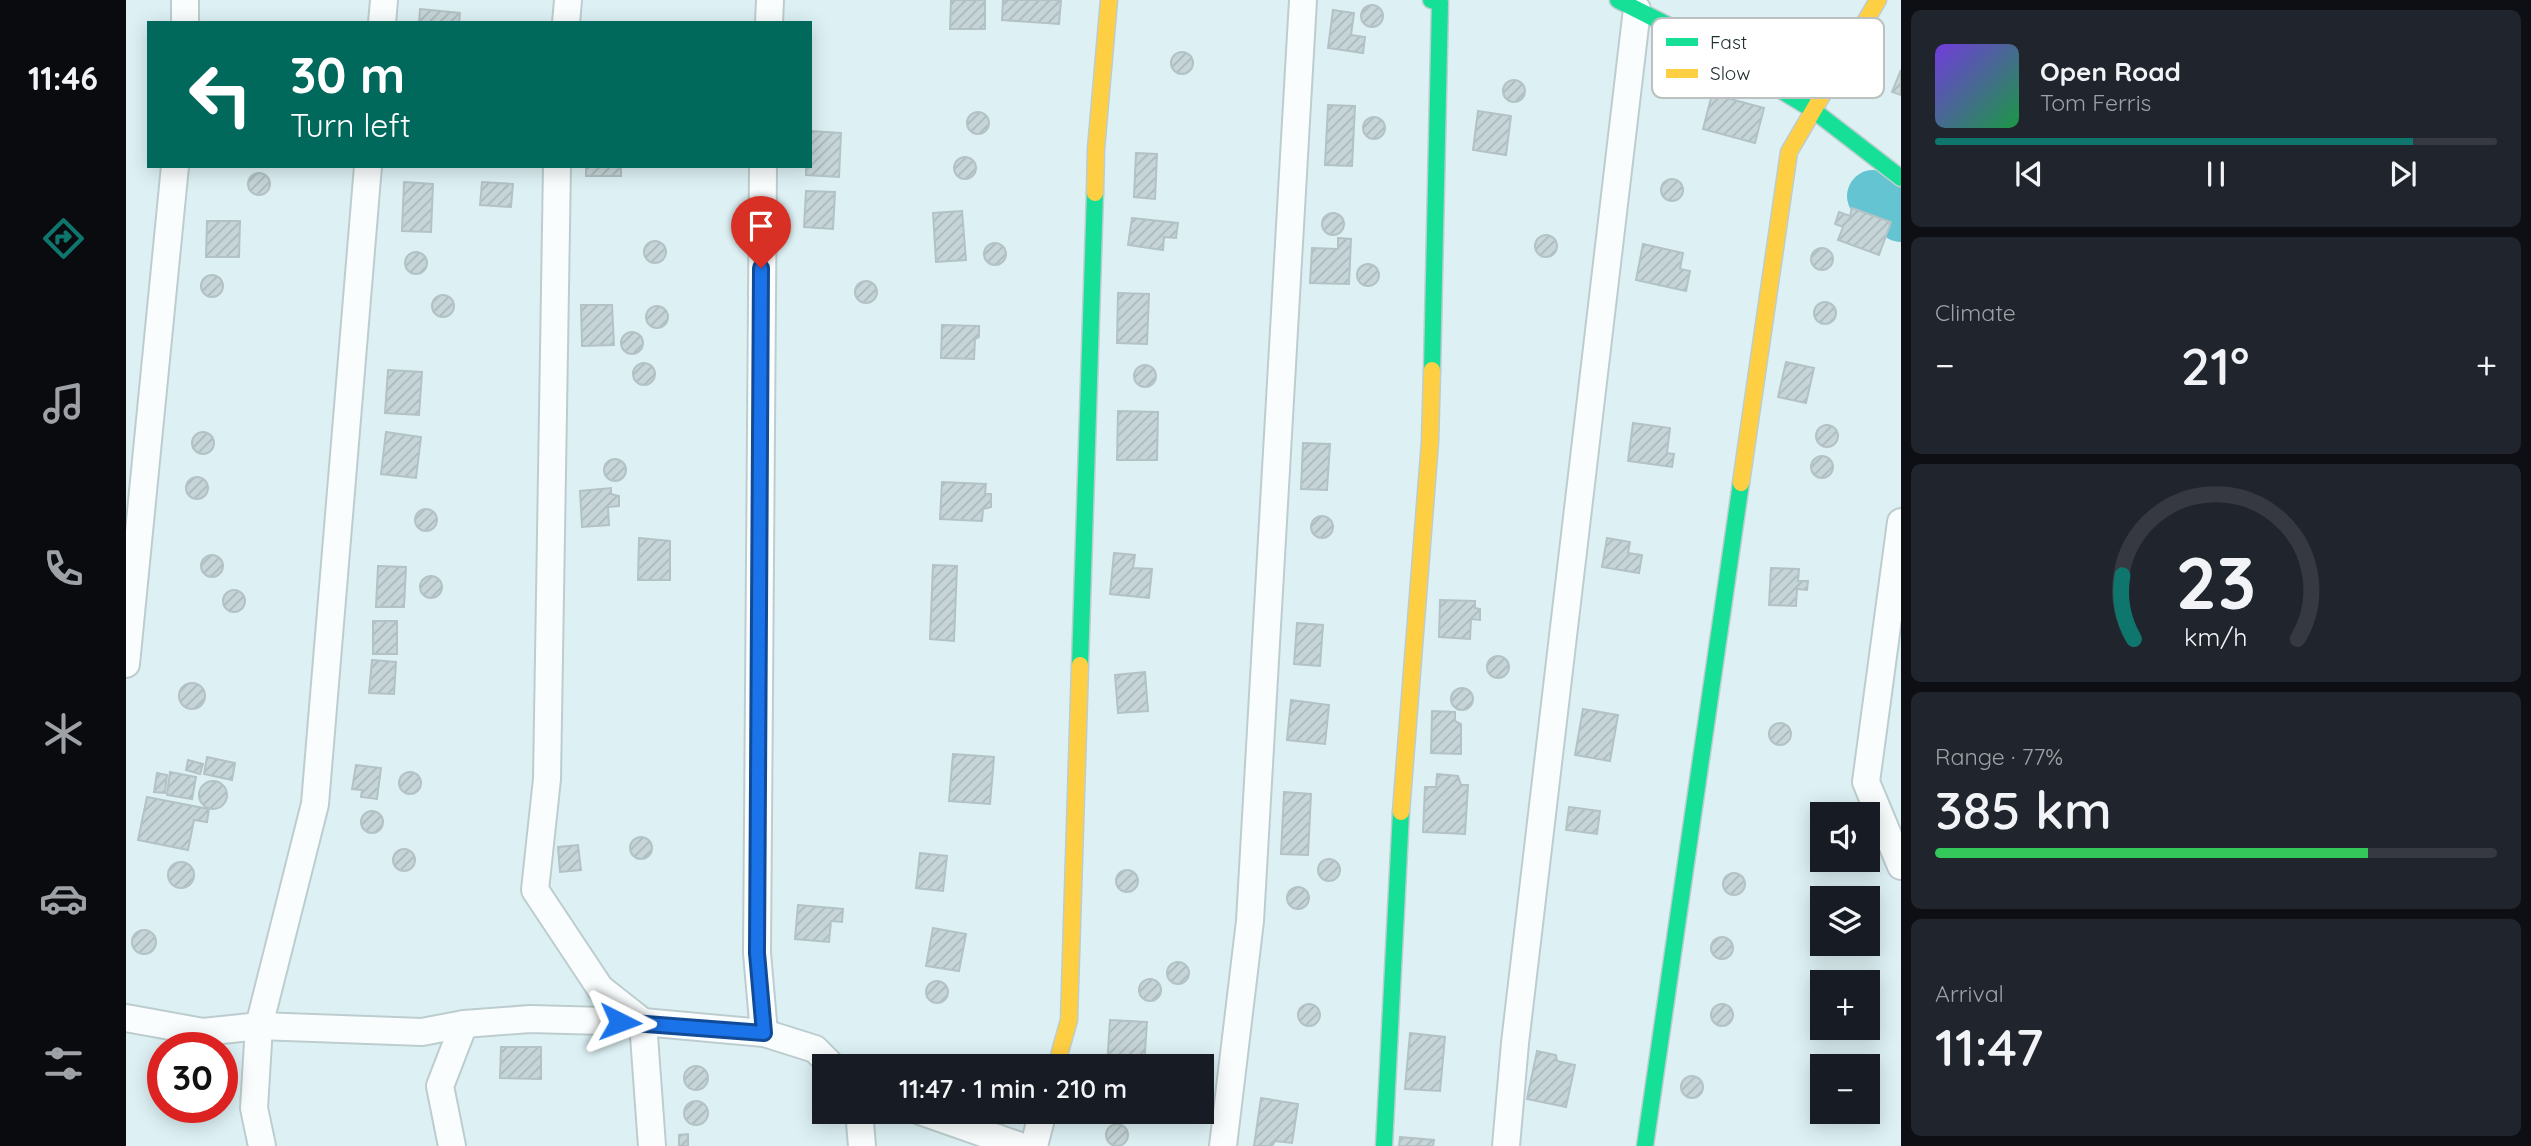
<!DOCTYPE html>
<html lang="en">
<head>
<meta charset="utf-8">
<style>
	body { margin:0; font-family:Quicksand,sans-serif; background:#20242c; color:#f1f3f6; height:100vh; display:flex; flex-direction:column; font-size:26px; white-space:nowrap }
	* { box-sizing:border-box; margin:0 }
	p { font-size:23px; color:#9ea1a6 }
	.icon { flex:none; width:38px; height:38px; fill:none; stroke:currentColor; stroke-width:2; stroke-linecap:round; stroke-linejoin:round }
	.map { position:relative; flex:1; overflow:hidden }
	.details { display:flex; flex-direction:column; gap:10px; padding:10px; background:#0d0f14; width:630px }
	.details>* { flex:none }
	.top-card { position:absolute; left:21px; top:21px; width:665px; height:147px; border-radius:0px; box-shadow:0 4px 18px #0003; background:#00695c; color:#fff; overflow:hidden }
	.fabs { position:absolute; left:1684px; top:802px; display:grid; gap:14px }
	.fabs a { display:grid; place-items:center; width:70px; height:70px; border-radius:0px; background:#171b24; box-shadow:0 4px 18px #0003; font-size:35px }
	.speed { position:absolute; left:21px; top:1032px; display:flex; gap:14px; font-size:35px; font-weight:700; text-align:center }
	.speed>* { display:grid; place-content:center; width:91px; height:91px; border-radius:50%; background:#171b24; box-shadow:0 4px 18px #0003; line-height:1 }
	.speed .limit { border:10px solid #d22; background:#fff; color:#111 }
	.pin { position:absolute; display:grid; place-items:center; width:60px; height:60px; color:#fff; margin:-72px -30px; border-radius:50% 50% 50% 0; rotate:-45deg; box-shadow:0 0 7px #0007 }
	.pin .icon { rotate:45deg }
	.me { position:absolute; width:77px; margin:-38px; rotate:93deg; stroke-linejoin:round; filter:drop-shadow(0 0 5px #0008) }
	.turn { display:flex; align-items:center; gap:24px; height:147px; padding:0 28px; font-size:32px }
	.turn .icon { width:91px; height:91px; stroke-width:2.5 }
	.turn b { display:block; font-size:49px; line-height:60px }
	.big { font-size:52px; font-weight:600; line-height:1.1 }
	.details .tile { flex:1; display:flex; flex-direction:column; justify-content:center; gap:10px; min-width:0; padding:0 24px; border-radius:10px; background:#20242c }
	.details .dial { align-items:center; gap:0 }
	.dial svg { height:182px; overflow:visible; fill:none; stroke:#363941; stroke-width:7; stroke-linecap:round; text-anchor:middle }
	.dial text { fill:#f1f3f6; stroke:none }
	.song { display:flex; align-items:center; gap:21px }
	.cover { width:84px; height:84px; border-radius:10px; background:linear-gradient(135deg,hsl(260 70% 55%),hsl(140 70% 35%)) }
	.played { height:7px; border-radius:4px; background:linear-gradient(90deg,#0f766e 85%,#363941 85%) }
	.keys { display:flex; justify-content:space-around; direction:ltr }
	.heat { display:flex; justify-content:space-between; align-items:center; font-size:38px; direction:ltr }
	.charge { height:10px; border-radius:5px; background:linear-gradient(90deg,#34c759 77%,#363941 0) }
	.trip { position:absolute; left:686px; top:1054px; width:402px; height:70px; border-radius:0px; background:#171b24; box-shadow:0 4px 18px #0003; font-weight:600; line-height:70px; text-align:center }
	main { display:flex; flex:1; min-height:0 }
	.tabs { display:flex; flex-direction:column; width:126px; justify-content:space-around; align-items:center; background:#090b0e; color:#9ea1a6 }
	.tabs .icon { width:49px; height:49px }
	.tabs .current { color:#0f766e }
	.tabs b { font-size:32px; color:#f1f3f6 }
	.map>svg:first-child { display:block }
	.lines { fill:none; stroke-linecap:round; stroke-linejoin:round }
	.river { stroke:#65c4d1; stroke-width:52 }
	.building { fill:url(#building-hatch); stroke:#b3c2c5; stroke-width:2 }
	.street-casing { stroke:#bdcdcf; stroke-width:30 }
	.fast-casing { stroke:#bdcdcf; stroke-width:19 }
	.slow-casing { stroke:#bdcdcf; stroke-width:19 }
	.street { stroke:#fafdfd; stroke-width:26 }
	.fast { stroke:#16e098; stroke-width:16 }
	.slow { stroke:#ffcf43; stroke-width:16 }
	.route-casing { stroke:#114b97; stroke-width:18 }
	.route { stroke:#1a73e8; stroke-width:12 }
	.key { fill:#fff; stroke:#bcc0c1; stroke-width:2 }
	.key-label { font-size:19px; fill:#202e30 }
</style>
</head>
<body>
<main>
<nav class="tabs">
<b>11:46</b>
<svg class="icon current" aria-label="directions" viewBox="0 0 24 24"><path d="M12 3l9 9-9 9-9-9zM9 14v-3h6M13 9l2 2-2 2"/></svg>
<svg class="icon" aria-label="music" viewBox="0 0 24 24"><path d="M9 18V5l10-2v13"/><circle cx="6" cy="18" r="3"/><circle cx="16" cy="16" r="3"/></svg>
<svg class="icon" aria-label="phone" viewBox="0 0 24 24"><path d="M5 4h4l2 5-3 2q2 4 5 5l2-3 5 2v4C11 20 4 13 5 4z"/></svg>
<svg class="icon" aria-label="climate" viewBox="0 0 24 24"><path d="M12 3v18M4 7l16 10M4 17L20 7"/></svg>
<svg class="icon" aria-label="car" viewBox="0 0 24 24"><path d="M5 17H2v-5l4-1 3-4h7l3 4 3 1v5h-3M9 17h6M6 11h13"/><circle cx="7" cy="17" r="2"/><circle cx="17" cy="17" r="2"/></svg>
<svg class="icon" aria-label="filters" viewBox="0 0 24 24"><path d="M4 7h16M4 17h16"/><circle cx="9" cy="7" r="2"/><circle cx="15" cy="17" r="2"/></svg>
</nav>
<div class="map">
<svg width="1775" height="1146" viewBox="0 0 1775 1146">
	<defs>
		<pattern id="building-hatch" width="6" height="6" patternUnits="userSpaceOnUse" patternTransform="scale(1.75)"><rect width="6" height="6" fill="#c6d6d8"/><path d="M-1 1l2-2M0 6l6-6M5 7l2-2" fill="none" stroke="#aab8ba"/></pattern>
	</defs>
	<rect width="100%" height="100%" fill="#ddf1f4"/>
	<g class="lines">
		<path class="river" d="M1747 196 1775 216"/>
	</g>
	<g class="building">
		<path d="M825 0H859V29H824Z"/>
		<path d="M877 0H935L933 24 876 20Z"/>
		<circle cx="1246" cy="16" r="11"/>
		<path d="M294 9 334 13 333 23H293Z"/>
		<path d="M1207 10 1228 13 1225 35 1239 37 1237 53 1202 48Z"/>
		<circle cx="1056" cy="63" r="11"/>
		<path d="M1775 70V95L1766 92Z"/>
		<circle cx="1388" cy="91" r="11"/>
		<path d="M1586 94 1638 108 1629 143 1577 129Z"/>
		<path d="M1202 105 1229 106 1226 166 1199 165Z"/>
		<path d="M1352 111 1385 116 1380 155 1347 150Z"/>
		<circle cx="852" cy="123" r="11"/>
		<circle cx="1248" cy="128" r="11"/>
		<path d="M684 131 715 133 713 177 680 175V166H684Z"/>
		<path d="M1010 153 1031 154 1029 199 1008 197Z"/>
		<circle cx="839" cy="168" r="11"/>
		<rect x="460" y="166" width="35" height="10"/>
		<circle cx="133" cy="184" r="11"/>
		<circle cx="1546" cy="190" r="11"/>
		<path d="M278 182 307 184 305 232 276 231Z"/>
		<path d="M356 182 387 184 385 207 354 205Z"/>
		<path d="M680 191 709 192 707 229 678 227Z"/>
		<path d="M1726 208 1765 222 1753 255 1712 240 1717 227 1709 224 1713 212 1724 216Z"/>
		<path d="M836 211 840 260 810 262 807 213Z"/>
		<circle cx="1207" cy="224" r="11"/>
		<path d="M1006 218 1052 223 1050 238 1038 237 1037 250 1002 245Z"/>
		<path d="M81 221H114L113 257H80Z"/>
		<circle cx="1420" cy="246" r="11"/>
		<path d="M1212 238 1225 239 1223 284 1184 283 1186 248 1212 249Z"/>
		<circle cx="529" cy="252" r="11"/>
		<circle cx="869" cy="254" r="11"/>
		<path d="M1517 244 1557 253 1554 269 1564 271 1560 291 1510 280Z"/>
		<circle cx="1696" cy="259" r="11"/>
		<circle cx="290" cy="263" r="11"/>
		<circle cx="1242" cy="275" r="11"/>
		<circle cx="86" cy="286" r="11"/>
		<circle cx="740" cy="292" r="11"/>
		<path d="M992 293 1023 294 1021 344 991 343Z"/>
		<circle cx="317" cy="306" r="11"/>
		<circle cx="1699" cy="313" r="11"/>
		<path d="M455 305H486L488 345 456 346Z"/>
		<circle cx="531" cy="317" r="11"/>
		<path d="M816 325 853 326V337L849 339 848 359 815 358Z"/>
		<circle cx="506" cy="343" r="11"/>
		<path d="M1660 362 1688 368 1680 403 1652 397Z"/>
		<circle cx="518" cy="374" r="11"/>
		<circle cx="1019" cy="376" r="11"/>
		<path d="M262 370 296 372 293 415 259 413Z"/>
		<path d="M992 411 1032 412 1031 460H991Z"/>
		<path d="M1507 423 1544 428 1541 453 1548 454 1546 467 1502 461Z"/>
		<circle cx="1701" cy="436" r="11"/>
		<path d="M260 432 295 437 290 478 255 474Z"/>
		<circle cx="77" cy="443" r="11"/>
		<path d="M1177 443 1204 444 1201 490 1175 489Z"/>
		<circle cx="1696" cy="467" r="11"/>
		<circle cx="489" cy="470" r="11"/>
		<circle cx="71" cy="488" r="11"/>
		<path d="M816 482 860 484 859 494H865V507L857 509 856 521 814 519Z"/>
		<path d="M485 488V494L493 496V506L482 507 483 525 456 527 454 491Z"/>
		<circle cx="300" cy="520" r="11"/>
		<circle cx="1196" cy="527" r="11"/>
		<path d="M513 538 544 541V580H512Z"/>
		<path d="M1481 538 1504 542 1502 553 1516 555 1513 573 1476 567Z"/>
		<path d="M988 553 1009 555 1007 568 1026 569 1023 598 984 594Z"/>
		<circle cx="86" cy="566" r="11"/>
		<path d="M807 565 831 566 828 641 804 639Z"/>
		<path d="M252 566 280 567 278 607H250Z"/>
		<path d="M1645 568 1673 569 1672 581H1682L1681 590 1671 589 1670 606 1643 605Z"/>
		<circle cx="305" cy="587" r="11"/>
		<circle cx="108" cy="601" r="11"/>
		<path d="M1314 600 1349 601V608L1354 609V620L1345 619 1344 639 1313 637Z"/>
		<rect x="247" y="621" width="24" height="33"/>
		<path d="M1171 623 1197 625 1194 666 1168 664Z"/>
		<circle cx="1372" cy="667" r="11"/>
		<path d="M246 660 270 662 268 694 243 693Z"/>
		<path d="M1019 672 1022 711 992 713 989 675Z"/>
		<circle cx="66" cy="696" r="13"/>
		<circle cx="1336" cy="699" r="11"/>
		<path d="M1165 700 1203 705 1199 744 1161 740Z"/>
		<path d="M1457 709 1492 715 1484 761 1449 755Z"/>
		<path d="M1306 711 1329 712V721L1335 724V754L1305 753Z"/>
		<circle cx="1654" cy="734" r="11"/>
		<path d="M827 754 868 757 864 804 823 801Z"/>
		<path d="M81 757 109 763 106 780 78 774Z"/>
		<path d="M62 760 77 764 74 774 60 770Z"/>
		<path d="M230 765 255 768 251 799 235 797 236 790 226 789Z"/>
		<path d="M44 772 70 777 66 799 41 795Z"/>
		<circle cx="284" cy="783" r="11"/>
		<path d="M31 773 41 775 39 793 28 792Z"/>
		<path d="M1311 774 1332 776 1335 785H1342L1339 834 1297 832 1299 787H1310Z"/>
		<circle cx="87" cy="795" r="14"/>
		<path d="M1158 792 1185 794 1182 855 1155 854Z"/>
		<path d="M21 797 83 809 81 822 68 820 62 850 12 840Z"/>
		<path d="M1443 807 1474 811 1471 834 1440 830Z"/>
		<circle cx="246" cy="822" r="11"/>
		<circle cx="515" cy="848" r="11"/>
		<path d="M452 845 455 870 434 872 432 847Z"/>
		<circle cx="278" cy="860" r="11"/>
		<path d="M794 853 821 856 817 891 790 888Z"/>
		<circle cx="1203" cy="870" r="11"/>
		<circle cx="55" cy="875" r="13"/>
		<circle cx="1001" cy="881" r="11"/>
		<circle cx="1608" cy="884" r="11"/>
		<circle cx="1172" cy="898" r="11"/>
		<path d="M672 905 717 909 716 922 705 921 703 942 669 939Z"/>
		<path d="M807 928 840 934 833 971 800 966Z"/>
		<circle cx="18" cy="942" r="12"/>
		<circle cx="1596" cy="948" r="11"/>
		<circle cx="1052" cy="973" r="11"/>
		<circle cx="1024" cy="990" r="11"/>
		<circle cx="811" cy="992" r="11"/>
		<circle cx="1596" cy="1015" r="11"/>
		<circle cx="1183" cy="1015" r="11"/>
		<path d="M984 1020 1021 1022 1018 1066H981Z"/>
		<path d="M1284 1033 1319 1037 1314 1091 1279 1089Z"/>
		<path d="M375 1047H415V1079L374 1078Z"/>
		<path d="M1411 1051 1430 1055 1431 1061 1449 1065 1440 1107 1401 1099Z"/>
		<circle cx="570" cy="1078" r="12"/>
		<circle cx="1566" cy="1087" r="11"/>
		<path d="M1135 1098 1172 1104 1166 1143 1149 1141 1146 1146H1128Z"/>
		<circle cx="570" cy="1113" r="12"/>
		<circle cx="991" cy="1135" r="11"/>
		<path d="M562 1134V1146H553V1135Z"/>
		<path d="M1274 1137 1308 1140 1307 1146H1273Z"/>
	</g>
	<g class="lines">
		<g class="street-casing">
			<g id="street">
				<path d="M59 23V0"/>
				<path d="M256 23 258 0"/>
				<path d="M440 23 442 0"/>
				<path d="M643 23 644 0"/>
				<path d="M431 166 421 779 409 890 474 988 517 1022 526 1146"/>
				<path d="M637 166 631 953 638 1033"/>
				<path d="M1775 522 1740 782 1775 866"/>
				<path d="M0 664 49 166"/>
				<path d="M0 1018 77 1032 133 1026 296 1032 338 1024 404 1019 517 1022 638 1033 689 1049 706 1066"/>
				<path d="M733 1111 736 1146"/>
				<path d="M794 1111 894 1146"/>
				<path d="M136 1146 128 1108 133 1026 189 804 242 166"/>
				<path d="M326 1146 314 1086 338 1024"/>
				<path d="M908 1146 917 1111"/>
				<path d="M1097 1146 1124 921 1177 0"/>
				<path d="M1380 1146 1389 1043 1511 9"/>
			</g>
		</g>
		<g class="fast-casing">
			<g id="fast">
				<path d="M1305 0 1314 3 1306 370"/>
				<path d="M1492 0 1577 43 1687 110 1775 178"/>
				<path d="M954 665 969 193"/>
				<path d="M1258 1146 1275 812"/>
				<path d="M1519 1146 1615 483"/>
			</g>
		</g>
		<g class="slow-casing">
			<g id="slow">
				<path d="M969 193 970 149 983 0"/>
				<path d="M1615 483 1663 152 1752 0"/>
				<path d="M1275 812 1304 442 1306 370"/>
				<path d="M930 1066 943 1020 954 665"/>
			</g>
		</g>
		<use href="#street" class="street"/>
		<use href="#fast" class="fast"/>
		<use href="#slow" class="slow"/>
	</g>
	<g class="lines">
		<g class="route-casing">
			<path id="route" d="M494 1022 638 1033 631 953 635 268"/>
		</g>
		<use href="#route" class="route"/>
	</g>
	<rect x="1526" y="18" width="232" height="80" rx="10" class="key"/>
	<rect x="1540" y="38" width="32" height="8" fill="#16e098"/>
	<rect x="1540" y="69" width="32" height="9" fill="#ffcf43"/>
	<g class="key-label">
		<text x="1584" y="49">Fast</text>
		<text x="1584" y="80">Slow</text>
	</g>
</svg>
<div class="fabs">
<a><svg class="icon" aria-label="sound" viewBox="0 0 24 24"><path d="M4 9h4l5-4v14l-5-4H4zM17 9q2 3 0 6"/></svg></a>
<a><svg class="icon" aria-label="layers" viewBox="0 0 24 24"><path d="M12 4l9 5-9 5-9-5zM3 14l9 5 9-5"/></svg></a>
<a>+</a>
<a>−</a>
</div>
<div class="speed"><div class="limit">30</div></div>
<div class="pin" style="left:635px;top:268px;background:#d93025"><svg class="icon" aria-label="arrive" viewBox="0 0 24 24"><path d="M6 21V4h12l-3 4 3 4H6"/></svg></div>
<svg class="me" style="left:494px;top:1022px" viewBox="-20 -20 40 40"><path d="M0-17L14 15 0 8-14 15z" fill="#1a73e8" stroke="#fff" stroke-width="4"/></svg>
<div class="trip">11:47 · 1 min · 210 m</div>
<div class="top-card">
<div class="turn"><svg class="icon" aria-label="left" viewBox="0 0 24 24"><path d="M17 20v-9H6M10 6l-5 5 5 5"/></svg><div><b>30 m</b>Turn left</div></div>
</div>
</div>
<section class="details">
<div class="tile">
<div class="song"><i class="cover"></i><div><b>Open Road</b><p>Tom Ferris</p></div></div>
<div class="played"></div>
<div class="keys"><svg class="icon" aria-label="previous" viewBox="0 0 24 24"><path d="M18 5L8 12l10 7zM5 5v14"/></svg><svg class="icon" aria-label="pause" viewBox="0 0 24 24"><path d="M8 5v14M16 5v14"/></svg><svg class="icon" aria-label="next" viewBox="0 0 24 24"><path d="M6 5l10 7-10 7zM19 5v14"/></svg></div>
</div>
<div class="tile"><p>Climate</p>
<div class="heat"><a>−</a><b class="big">21°</b><a>+</a></div>
</div>
<div class="tile dial"><svg viewBox="0 0 100 80">
<path d="M14 69A42 42 0 1 1 86 69"/>
<path d="M14 69A42 42 0 0 1 9 41" stroke="#0f766e"/>
<text x="50" y="56" font-size="32" font-weight="700">23</text>
<text x="50" y="72" font-size="11">km/h</text>
</svg></div>
<div class="tile"><p>Range · 77%</p><b class="big">385 km</b><div class="charge"></div></div>
<div class="tile"><p>Arrival</p><b class="big">11:47</b></div>
</section>
</main>
</body>
</html>
